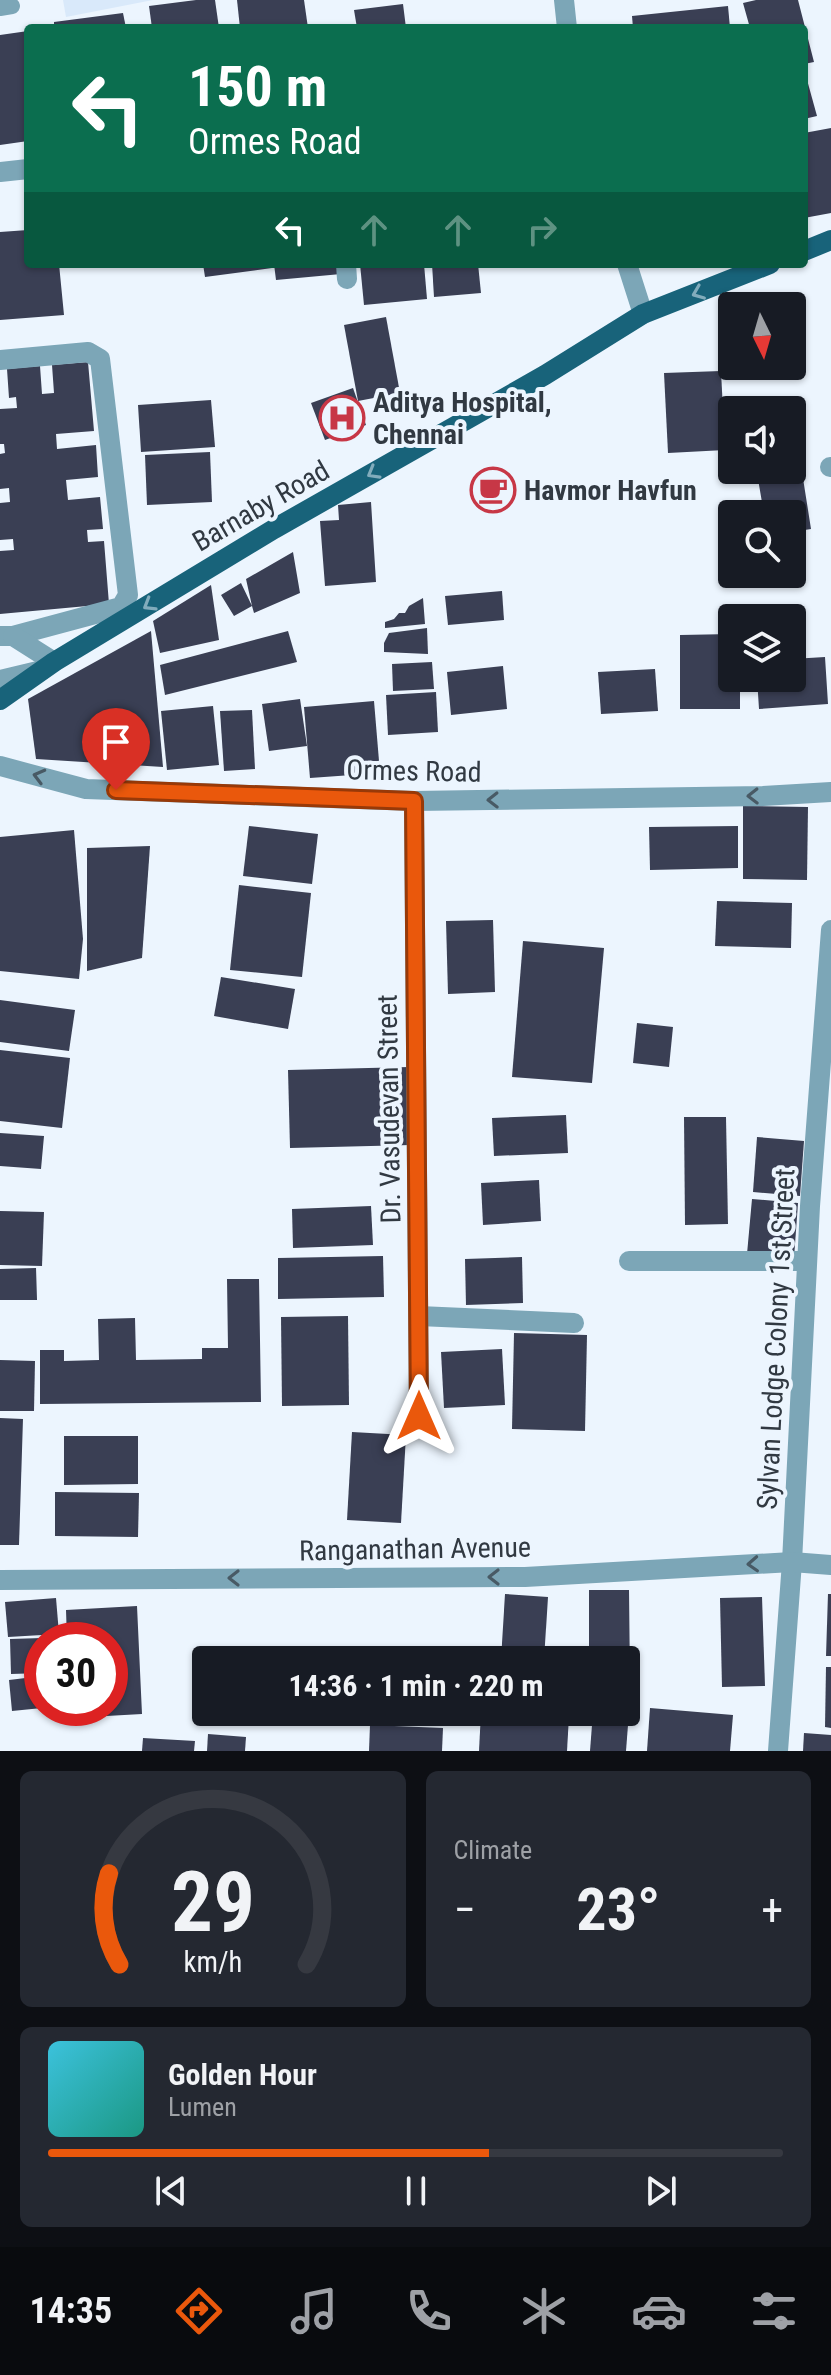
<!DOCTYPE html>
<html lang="en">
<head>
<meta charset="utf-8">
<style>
	body { margin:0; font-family:"Roboto Condensed",sans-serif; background:#242831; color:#f1f3f6; height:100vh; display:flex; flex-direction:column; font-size:30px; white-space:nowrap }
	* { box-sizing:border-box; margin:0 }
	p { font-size:26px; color:#9ea1a6 }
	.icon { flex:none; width:44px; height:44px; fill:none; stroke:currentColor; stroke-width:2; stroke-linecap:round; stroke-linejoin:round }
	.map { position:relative; height:1751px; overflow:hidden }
	.panel { display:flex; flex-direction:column; gap:20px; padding:20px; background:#0d0f14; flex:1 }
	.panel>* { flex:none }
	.hud { position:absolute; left:24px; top:24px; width:784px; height:244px; border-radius:8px; box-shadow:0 2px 6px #0004; background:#0b6e4f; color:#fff; overflow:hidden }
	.needle { width:52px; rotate:175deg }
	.tools { position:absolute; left:718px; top:292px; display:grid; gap:16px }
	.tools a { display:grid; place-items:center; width:88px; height:88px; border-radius:8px; background:#171b24; box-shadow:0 2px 6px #0004; font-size:40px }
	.speed { position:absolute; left:24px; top:1622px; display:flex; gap:16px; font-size:40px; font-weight:700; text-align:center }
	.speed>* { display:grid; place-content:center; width:104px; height:104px; border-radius:50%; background:#171b24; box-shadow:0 2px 6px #0004; line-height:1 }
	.speed .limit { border:12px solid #d22; background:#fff; color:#111 }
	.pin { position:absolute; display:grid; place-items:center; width:68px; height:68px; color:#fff; margin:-82px -34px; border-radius:50% 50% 50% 0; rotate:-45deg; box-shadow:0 0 8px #0007 }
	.pin .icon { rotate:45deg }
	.me { position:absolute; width:88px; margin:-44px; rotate:0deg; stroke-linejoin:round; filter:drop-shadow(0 0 6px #0008) }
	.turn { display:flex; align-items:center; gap:28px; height:168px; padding:0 32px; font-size:36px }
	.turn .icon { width:104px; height:104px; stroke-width:2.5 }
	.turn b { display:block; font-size:56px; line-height:68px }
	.lanes { display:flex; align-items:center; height:76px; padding:0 32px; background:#0003; justify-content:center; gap:40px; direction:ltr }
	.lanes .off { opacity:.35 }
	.big { font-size:60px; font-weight:700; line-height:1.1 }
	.panel .widget { flex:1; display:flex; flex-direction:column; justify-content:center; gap:12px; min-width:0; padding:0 28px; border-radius:12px; background:#242831 }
	.panel .dial { align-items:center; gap:0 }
	.dial svg { height:208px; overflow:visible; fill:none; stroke:#363941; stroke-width:7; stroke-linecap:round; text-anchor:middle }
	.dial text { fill:#f1f3f6; stroke:none }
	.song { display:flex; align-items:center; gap:24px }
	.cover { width:96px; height:96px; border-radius:12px; background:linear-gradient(135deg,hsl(190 70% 55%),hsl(170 70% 35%)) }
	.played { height:8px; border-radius:4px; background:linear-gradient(90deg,#ea580c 60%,#363941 60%) }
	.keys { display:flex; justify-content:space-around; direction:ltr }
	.heat { display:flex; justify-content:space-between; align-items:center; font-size:44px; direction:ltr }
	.panel .tiles { flex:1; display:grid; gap:20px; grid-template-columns:1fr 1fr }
	.widget:last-child { grid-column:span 2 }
	.trip { position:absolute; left:192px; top:1646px; width:448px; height:80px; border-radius:8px; background:#171b24; box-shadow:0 2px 6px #0004; font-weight:700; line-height:80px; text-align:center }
	.tabs { display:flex; height:128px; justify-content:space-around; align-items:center; background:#090b0e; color:#9ea1a6 }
	.tabs .icon { width:56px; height:56px }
	.tabs .current { color:#ea580c }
	.tabs b { font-size:36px; color:#f1f3f6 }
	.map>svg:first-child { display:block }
	.built { fill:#d9e9fa }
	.building { fill:#3a3f54 }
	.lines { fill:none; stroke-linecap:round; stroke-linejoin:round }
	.service { stroke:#7ca6b7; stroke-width:16 }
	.minor { stroke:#7ca6b7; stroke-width:20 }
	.tertiary { stroke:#7ca6b7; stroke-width:20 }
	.primary { stroke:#18637a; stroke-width:20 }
	.oneway { stroke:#82acbc }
	.oneway2 { stroke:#485a65 }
	.route-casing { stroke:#983908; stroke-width:20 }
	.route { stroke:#ea580c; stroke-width:14 }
	.labels { text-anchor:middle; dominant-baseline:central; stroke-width:8; stroke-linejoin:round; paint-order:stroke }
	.poi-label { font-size:28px; font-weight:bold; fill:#313942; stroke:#ecf5fe; text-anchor:start }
	.street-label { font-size:28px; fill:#313942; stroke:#ecf5fe }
</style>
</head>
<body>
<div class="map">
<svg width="831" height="1751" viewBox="0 0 831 1751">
	<rect width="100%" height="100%" fill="#ecf5fe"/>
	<path class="built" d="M63 0H153L66 17Z"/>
	<g class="building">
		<path d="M196 0H215L219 28H152L149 6Z"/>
		<path d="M237 0H304L308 28H240Z"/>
		<path d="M756 0H798L814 62 804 64V28H750L743 3Z"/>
		<path d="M403 4 406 28H357L354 10Z"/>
		<path d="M728 6 730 28H633L632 16Z"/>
		<path d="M123 13 126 28H54V22Z"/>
		<path d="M28 31V141L0 145V35Z"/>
		<path d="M804 69 817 116 804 119Z"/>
		<path d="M831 128V213L804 218V133Z"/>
		<path d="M28 230V264H59L64 315 0 320V232Z"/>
		<path d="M203 264H272V268L205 277Z"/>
		<path d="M274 264H340L341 274 276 280Z"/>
		<path d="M360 264H424L427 299 364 305Z"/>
		<path d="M432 264H478L481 293 434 297Z"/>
		<path d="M386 317 400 393 358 401 344 325Z"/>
		<path d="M88 362 94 431 56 434 57 449 96 445 98 477 66 480 68 500 100 497 103 529 87 530 88 542 104 541 109 604 0 614V551L14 550 13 539 0 540V503L10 502 9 488 0 489V454L5 453 4 444H0V409L17 408 16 397 9 398 7 369 40 366 42 394 54 393 52 365Z"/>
		<path d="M721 371 725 450 668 453 664 373Z"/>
		<path d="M353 388 366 425 325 440 311 403Z"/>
		<path d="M211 400 215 447 141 452 138 405Z"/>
		<path d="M210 452 212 502 147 505 145 455Z"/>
		<path d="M802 472 811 529 792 532V514H764L758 479Z"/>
		<path d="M371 502 376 582 325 586 320 521 339 520 338 505Z"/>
		<path d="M293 552 300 593 254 613 252 606 234 616 221 595 241 583 252 606 246 579Z"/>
		<path d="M211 585 219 640 160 653 153 621Z"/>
		<path d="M502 591 504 620 448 625 445 596Z"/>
		<path d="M423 598 425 624 385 628V622L394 619 399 613H405L409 606Z"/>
		<path d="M427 628 428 654 384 652V643L389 633Z"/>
		<path d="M151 631 163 767 36 759 28 699Z"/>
		<path d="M288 631 297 662 165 695 160 665Z"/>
		<path d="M732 634V678H740V709H680V635Z"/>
		<path d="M825 657 828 704 759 709 757 678H792V659Z"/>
		<path d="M432 662 434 689 393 691 392 664Z"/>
		<path d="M503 666 507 709 451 715 447 672Z"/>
		<path d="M655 669 658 711 601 714 598 672Z"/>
		<path d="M436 692 438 732 388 735 386 695Z"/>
		<path d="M300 699 307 746 269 751 262 704Z"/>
		<path d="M374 701 380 773 310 778 304 707Z"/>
		<path d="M213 706 219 765 167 770 161 711Z"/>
		<path d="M252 710 255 769 224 771 220 711Z"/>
		<path d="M743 806 808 807 807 880 743 879Z"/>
		<path d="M249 826 318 834 312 884 243 876Z"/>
		<path d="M738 826V868L650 870 649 827Z"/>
		<path d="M74 830 83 939 79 979 0 971V837Z"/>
		<path d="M150 846 142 958 87 971V848Z"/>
		<path d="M239 885 311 893 302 977 230 970Z"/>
		<path d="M717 901 792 903 791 948 715 946Z"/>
		<path d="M493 920 495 992 448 994 446 921Z"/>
		<path d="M523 941 604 948 592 1083 512 1077Z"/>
		<path d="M221 977 295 989 288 1029 214 1016Z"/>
		<path d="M0 1000 75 1010 69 1051 0 1042Z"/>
		<path d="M637 1023 673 1027 669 1067 633 1063Z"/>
		<path d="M0 1050 70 1058 62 1128 0 1121Z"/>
		<path d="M409 1067 411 1145 290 1148 288 1070Z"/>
		<path d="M566 1115 568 1153 494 1156 492 1118Z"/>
		<path d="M684 1117H726L728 1224 685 1225Z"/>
		<path d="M0 1133 44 1136 41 1169 0 1166Z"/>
		<path d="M757 1137 804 1141 800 1196 753 1192Z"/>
		<path d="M539 1180 541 1221 483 1225 481 1183Z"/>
		<path d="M752 1199 798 1203 794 1258 747 1254Z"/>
		<path d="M371 1206 373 1245 293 1248 292 1209Z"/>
		<path d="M0 1211 44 1212 42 1266 0 1265Z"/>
		<path d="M383 1256 384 1297 278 1299V1258Z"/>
		<path d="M522 1257 523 1303 466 1305 465 1259Z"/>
		<path d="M36 1268 37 1300H0V1269Z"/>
		<path d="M227 1279H259L261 1402 40 1404V1350H64V1361L99 1360 98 1319 135 1318 136 1360 202 1359V1348H228Z"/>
		<path d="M348 1316 349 1405 282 1406 281 1317Z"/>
		<path d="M514 1333 587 1335 585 1431 512 1429Z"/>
		<path d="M502 1349 505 1405 444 1408 441 1352Z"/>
		<path d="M0 1360 35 1361 34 1411H0Z"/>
		<path d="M0 1418 23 1419 19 1545H0Z"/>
		<path d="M352 1432 406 1435 401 1523 347 1520Z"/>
		<path d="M64 1436H138V1484L64 1485Z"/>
		<path d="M55 1492 139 1493 138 1537 55 1536Z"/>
		<path d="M589 1590H629L630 1681H626V1660H589Z"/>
		<path d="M505 1594 548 1597 544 1660H501Z"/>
		<path d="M828 1594H831V1656H826Z"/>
		<path d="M762 1597 765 1686 722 1687 720 1598Z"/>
		<path d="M56 1598 59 1634 8 1637 5 1602Z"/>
		<path d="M137 1606 142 1714 71 1718V1708H110V1640H67L66 1610Z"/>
		<path d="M42 1638V1673L11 1674 10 1639Z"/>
		<path d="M826 1667H831V1728L825 1727Z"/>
		<path d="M42 1676V1708L12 1711 9 1680Z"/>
		<path d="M650 1708 733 1715 730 1751H647Z"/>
		<path d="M481 1712 569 1716 567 1751H479Z"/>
		<path d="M593 1712H629L626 1751H590Z"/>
		<path d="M370 1725 443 1728 442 1751H369Z"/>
		<path d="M804 1733 831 1735V1751H803Z"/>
		<path d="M208 1734 246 1737 245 1751H207Z"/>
		<path d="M143 1738 195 1741 194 1751H142Z"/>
	</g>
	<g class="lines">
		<path class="service" d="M0 8 12 6"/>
		<g class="minor">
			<path d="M564 0 567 28"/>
			<path d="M0 172 28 169"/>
			<path d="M346 264 347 279"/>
			<path d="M627 264 643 314"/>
			<path d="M0 360 88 352 100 359 128 595 121 607 13 636H0"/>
			<path d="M830 467H831"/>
			<path d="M13 636 54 662"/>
			<path d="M414 801 419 1416"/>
			<path d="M629 1261H807"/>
			<path d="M419 1316 574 1323"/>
			<path d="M778 1751 792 1562 810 1206 831 930"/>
		</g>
		<g class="tertiary">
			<path d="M0 680 42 670"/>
			<path d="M0 766 86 789 414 801 763 796 831 792"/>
			<path d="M0 1580 525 1577 792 1562 831 1565"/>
		</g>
		<g class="primary">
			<path d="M804 251 831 240"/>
			<path d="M0 700 54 662 274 529 545 375 643 314 770 264"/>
		</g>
	</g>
	<defs><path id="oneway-chevron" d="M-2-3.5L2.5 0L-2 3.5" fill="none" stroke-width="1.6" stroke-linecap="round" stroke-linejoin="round" transform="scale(2)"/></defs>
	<g class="oneway">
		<use href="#oneway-chevron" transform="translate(698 293) rotate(158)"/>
		<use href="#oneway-chevron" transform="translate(373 473) rotate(150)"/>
		<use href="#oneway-chevron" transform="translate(149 605) rotate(149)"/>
	</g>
	<g class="oneway2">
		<use href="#oneway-chevron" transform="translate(39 776) rotate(-165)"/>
		<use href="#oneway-chevron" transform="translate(753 796) rotate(179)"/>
		<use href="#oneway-chevron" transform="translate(493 800) rotate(179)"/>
		<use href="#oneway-chevron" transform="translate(753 1564) rotate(177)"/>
		<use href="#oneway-chevron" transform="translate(494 1577) rotate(180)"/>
		<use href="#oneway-chevron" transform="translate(234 1578) rotate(180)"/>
	</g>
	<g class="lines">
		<g class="route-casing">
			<path id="route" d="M116 790 414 801 419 1416"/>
		</g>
		<use href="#route" class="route"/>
	</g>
	<defs>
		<g id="hospital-ring" transform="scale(2.3)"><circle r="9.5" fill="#ecf5fe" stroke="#c73746" stroke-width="1.5"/><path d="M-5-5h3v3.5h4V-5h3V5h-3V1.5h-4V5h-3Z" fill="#c73746"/></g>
		<g id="cafe-ring" transform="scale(2.3)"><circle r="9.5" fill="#ecf5fe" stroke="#c73746" stroke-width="1.5"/><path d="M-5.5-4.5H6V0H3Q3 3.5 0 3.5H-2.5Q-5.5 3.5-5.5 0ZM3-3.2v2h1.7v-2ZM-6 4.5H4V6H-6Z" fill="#c73746"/></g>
	</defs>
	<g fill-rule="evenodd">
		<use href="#hospital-ring" x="342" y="418"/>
		<use href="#cafe-ring" x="493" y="490"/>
	</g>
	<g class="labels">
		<g class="poi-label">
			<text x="373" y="402">Aditya Hospital,<tspan x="373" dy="32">Chennai</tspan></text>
			<text x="524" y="490">Havmor Havfun</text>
		</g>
		<g class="street-label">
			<text transform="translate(261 506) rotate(-30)">Barnaby Road</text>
			<text transform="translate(414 771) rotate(1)">Ormes Road</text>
			<text transform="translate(389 1109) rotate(-91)">Dr. Vasudevan Street</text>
			<text transform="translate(776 1339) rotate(-87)">Sylvan Lodge Colony 1st Street</text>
			<text transform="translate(415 1549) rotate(-1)">Ranganathan Avenue</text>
		</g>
	</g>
</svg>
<div class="tools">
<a><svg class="needle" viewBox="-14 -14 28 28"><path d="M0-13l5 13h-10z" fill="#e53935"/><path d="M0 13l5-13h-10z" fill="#9ea1a6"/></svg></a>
<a><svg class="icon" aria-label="sound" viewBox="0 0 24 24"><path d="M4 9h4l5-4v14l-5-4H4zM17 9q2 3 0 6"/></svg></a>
<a><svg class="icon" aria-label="search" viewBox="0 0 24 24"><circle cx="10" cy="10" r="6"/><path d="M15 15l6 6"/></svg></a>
<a><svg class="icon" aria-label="layers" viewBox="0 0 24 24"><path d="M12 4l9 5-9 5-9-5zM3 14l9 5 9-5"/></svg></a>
</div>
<div class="speed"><div class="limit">30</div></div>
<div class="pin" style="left:116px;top:790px;background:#d93025"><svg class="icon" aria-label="arrive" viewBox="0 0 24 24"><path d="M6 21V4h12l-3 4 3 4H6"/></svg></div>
<svg class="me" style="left:419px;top:1416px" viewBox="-20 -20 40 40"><path d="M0-17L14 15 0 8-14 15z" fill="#ea580c" stroke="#fff" stroke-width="4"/></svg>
<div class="trip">14:36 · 1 min · 220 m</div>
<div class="hud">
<div class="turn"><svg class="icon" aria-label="left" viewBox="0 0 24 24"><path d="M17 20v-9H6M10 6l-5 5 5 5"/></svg><div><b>150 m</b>Ormes Road</div></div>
<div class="lanes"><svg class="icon" aria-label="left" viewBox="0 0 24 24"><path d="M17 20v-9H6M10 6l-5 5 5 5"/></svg><svg class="icon off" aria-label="ahead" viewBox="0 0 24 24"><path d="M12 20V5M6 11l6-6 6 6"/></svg><svg class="icon off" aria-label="ahead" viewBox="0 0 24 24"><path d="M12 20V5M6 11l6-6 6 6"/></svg><svg class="icon off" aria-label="right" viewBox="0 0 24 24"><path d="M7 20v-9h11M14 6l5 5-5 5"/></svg></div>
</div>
</div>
<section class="panel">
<div class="tiles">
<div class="widget dial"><svg viewBox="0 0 100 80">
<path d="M14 69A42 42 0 1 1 86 69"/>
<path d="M14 69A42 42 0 0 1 10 34" stroke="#ea580c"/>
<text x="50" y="56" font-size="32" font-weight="700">29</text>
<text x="50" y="72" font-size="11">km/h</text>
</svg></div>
<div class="widget"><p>Climate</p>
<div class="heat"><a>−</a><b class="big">23°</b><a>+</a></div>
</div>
<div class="widget">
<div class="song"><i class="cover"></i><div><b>Golden Hour</b><p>Lumen</p></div></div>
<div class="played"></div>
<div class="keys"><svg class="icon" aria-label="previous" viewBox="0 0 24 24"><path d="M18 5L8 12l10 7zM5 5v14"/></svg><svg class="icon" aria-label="pause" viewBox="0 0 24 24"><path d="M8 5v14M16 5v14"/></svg><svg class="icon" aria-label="next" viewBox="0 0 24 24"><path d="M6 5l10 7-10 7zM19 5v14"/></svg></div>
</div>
</div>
</section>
<nav class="tabs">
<b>14:35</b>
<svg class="icon current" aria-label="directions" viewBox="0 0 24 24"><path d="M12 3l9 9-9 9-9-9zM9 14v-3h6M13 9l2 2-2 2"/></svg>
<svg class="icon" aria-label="music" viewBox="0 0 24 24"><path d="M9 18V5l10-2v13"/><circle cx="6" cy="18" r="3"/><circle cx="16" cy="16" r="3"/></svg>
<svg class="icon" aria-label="phone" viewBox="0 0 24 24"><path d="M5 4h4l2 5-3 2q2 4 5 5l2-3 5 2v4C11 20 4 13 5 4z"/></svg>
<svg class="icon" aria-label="climate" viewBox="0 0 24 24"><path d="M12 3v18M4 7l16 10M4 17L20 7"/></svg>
<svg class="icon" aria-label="car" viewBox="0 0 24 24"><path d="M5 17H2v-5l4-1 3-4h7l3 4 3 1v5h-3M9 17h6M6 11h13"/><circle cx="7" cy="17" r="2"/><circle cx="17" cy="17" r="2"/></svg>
<svg class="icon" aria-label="filters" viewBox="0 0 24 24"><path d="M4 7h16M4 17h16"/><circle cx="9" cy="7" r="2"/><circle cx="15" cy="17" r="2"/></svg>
</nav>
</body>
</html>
